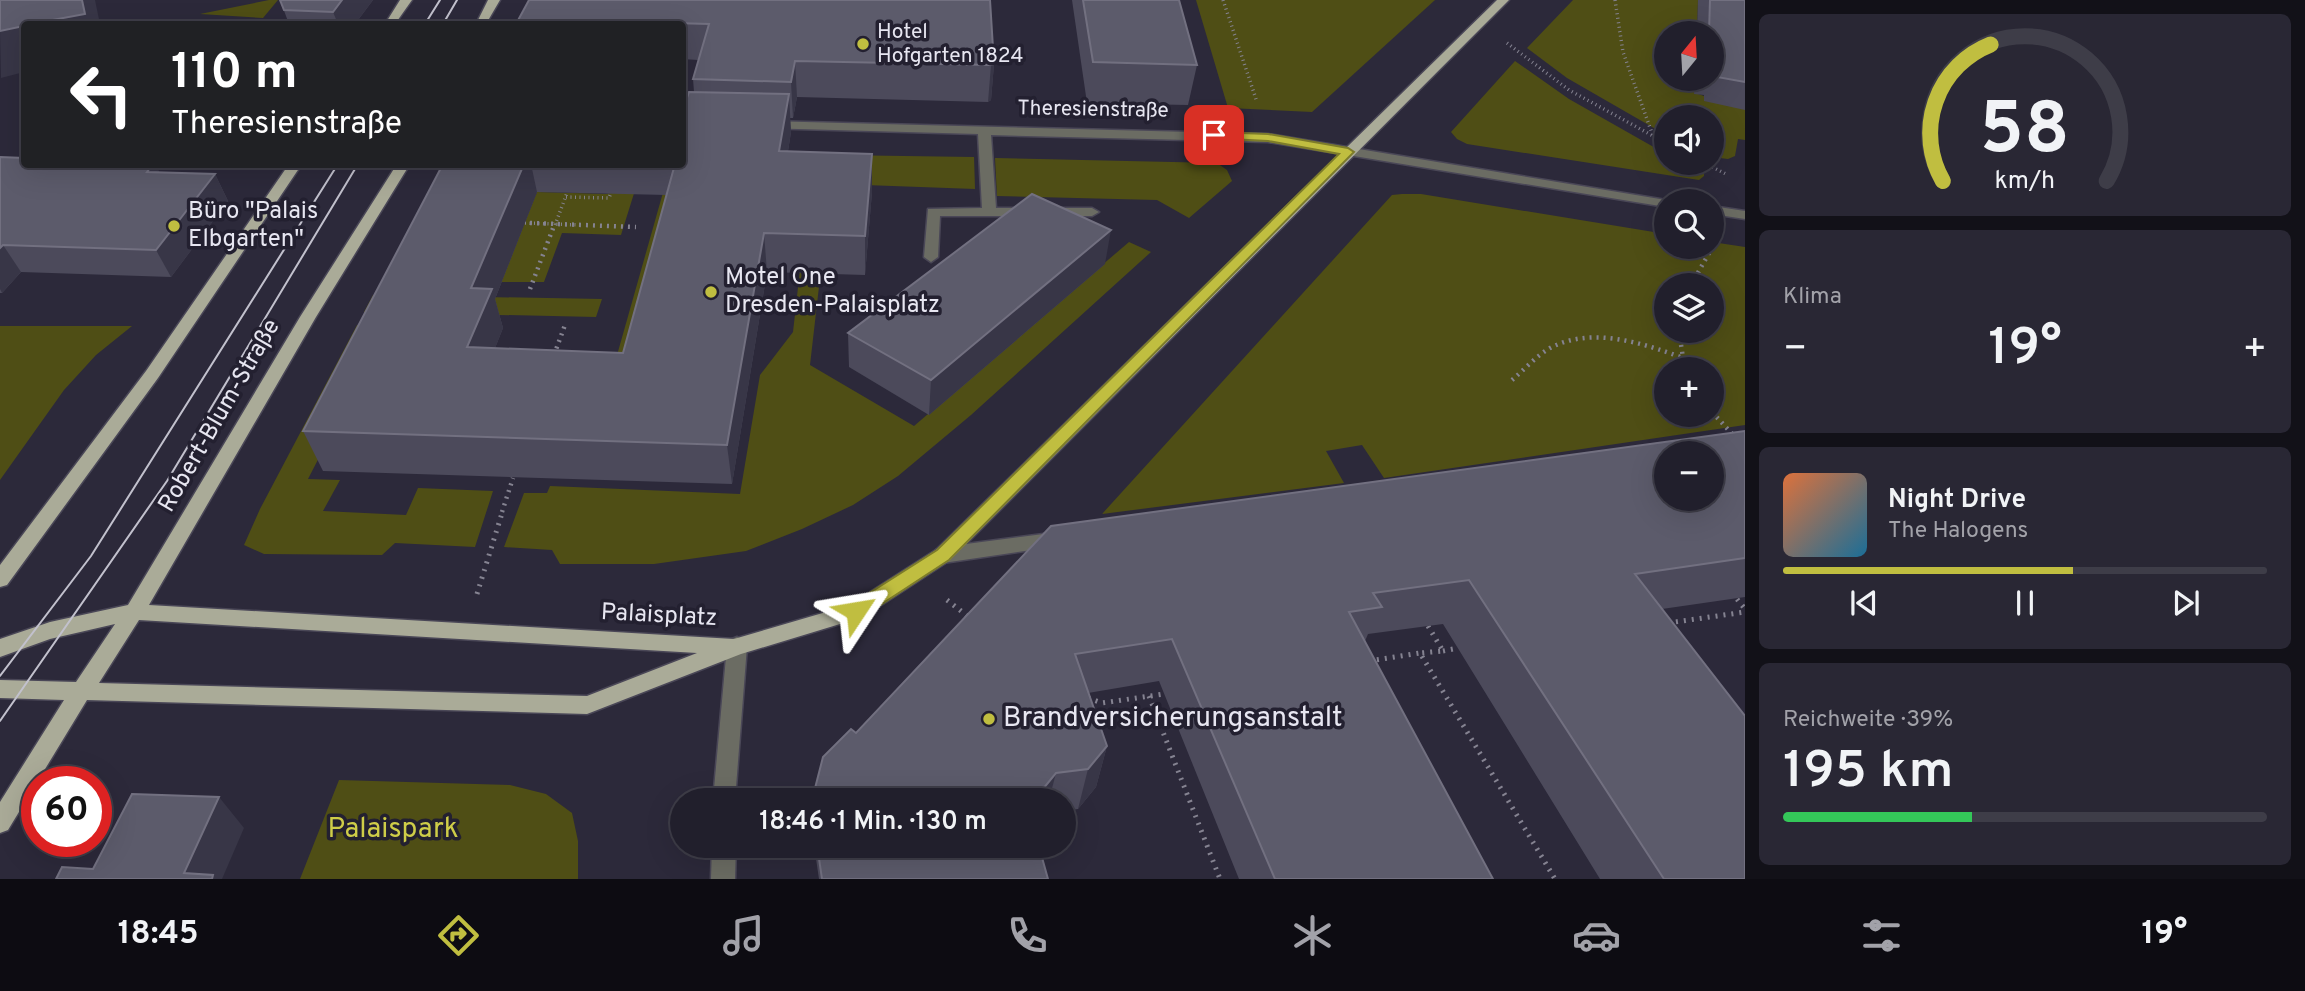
<!DOCTYPE html>
<html lang="de">
<head>
<meta charset="utf-8">
<style>
	body { margin:0; font-family:Overpass,sans-serif; background:#292734; color:#f1f3f6; height:100vh; display:flex; flex-direction:column; font-size:26px; white-space:nowrap }
	* { box-sizing:border-box; margin:0 }
	p { font-size:23px; color:#a2a2a9 }
	.icon { flex:none; width:38px; height:38px; fill:none; stroke:currentColor; stroke-width:2; stroke-linecap:round; stroke-linejoin:round }
	.map { position:relative; flex:1; overflow:hidden }
	.side { display:flex; flex-direction:column; gap:14px; padding:14px; background:#121118; width:560px }
	.side>* { flex:none }
	.hud { position:absolute; left:21px; top:21px; width:665px; height:147px; border-radius:7px; box-shadow:0 7px 28px #0002,0 0 0 2px #3e3d48; background:#202124; color:#fff; overflow:hidden }
	.needle { width:46px; rotate:18deg }
	.buttons { position:absolute; left:1654px; top:21px; display:grid; gap:14px }
	.buttons a { display:grid; place-items:center; width:70px; height:70px; border-radius:50%; background:#211f2c; box-shadow:0 7px 28px #0002,0 0 0 2px #3e3d48; font-size:35px }
	.speed { position:absolute; left:21px; top:766px; display:flex; gap:14px; font-size:35px; font-weight:700; text-align:center }
	.speed>* { display:grid; place-content:center; width:91px; height:91px; border-radius:50%; background:#211f2c; box-shadow:0 7px 28px #0002,0 0 0 2px #3e3d48; line-height:1 }
	.speed .limit { border:10px solid #d22; background:#fff; color:#111 }
	.pin { position:absolute; display:grid; place-items:center; width:60px; height:60px; color:#fff; margin:-30px; border-radius:14px; box-shadow:0 4px 10px #0006 }
	.me { position:absolute; width:77px; margin:-38px; rotate:57deg; stroke-linejoin:round; filter:drop-shadow(0 0 5px #0008) }
	.turn { display:flex; align-items:center; gap:24px; height:147px; padding:0 35px; font-size:32px }
	.turn .icon { width:91px; height:91px; stroke-width:2.5 }
	.turn b { display:block; font-size:49px; line-height:60px }
	.big { font-size:52px; font-weight:600; line-height:1.1 }
	.side .widget { flex:1; display:flex; flex-direction:column; justify-content:center; gap:10px; min-width:0; padding:0 24px; border-radius:10px; background:#292734 }
	.side .dial { align-items:center; gap:0 }
	.dial svg { height:182px; overflow:visible; fill:none; stroke:#3e3d48; stroke-width:7; stroke-linecap:round; text-anchor:middle }
	.dial text { fill:#f1f3f6; stroke:none }
	.song { display:flex; align-items:center; gap:21px }
	.cover { width:84px; height:84px; border-radius:10px; background:linear-gradient(135deg,hsl(20 70% 55%),hsl(200 70% 35%)) }
	.played { height:7px; border-radius:4px; background:linear-gradient(90deg,#c0be40 60%,#3e3d48 60%) }
	.keys { display:flex; justify-content:space-around; direction:ltr }
	.heat { display:flex; justify-content:space-between; align-items:center; font-size:38px; direction:ltr }
	.charge { height:10px; border-radius:5px; background:linear-gradient(90deg,#34c759 39%,#3e3d48 0) }
	.trip { position:absolute; left:670px; top:788px; width:406px; height:70px; border-radius:35px; background:#211f2c; box-shadow:0 7px 28px #0002,0 0 0 2px #3e3d48; font-weight:600; line-height:70px; text-align:center }
	.tab-bar { display:flex; height:112px; justify-content:space-around; align-items:center; background:#0d0c12; color:#a2a2a9 }
	.tab-bar .icon { width:49px; height:49px }
	.tab-bar .on { color:#c0be40 }
	.tab-bar b { font-size:32px; color:#f1f3f6 }
	main { display:flex; flex:1; min-height:0 }
	.map>svg:first-child { display:block }
	.green { fill:#4f4e15; fill-rule:evenodd }
	.lines { fill:none; stroke-linecap:round; stroke-linejoin:round }
	.minor-casing { stroke:#4a4757; stroke-width:3 }
	.major-casing { stroke:#4a4757; stroke-width:3 }
	.path-far2 { stroke:#858391; stroke-width:3.5; stroke-dasharray:1 3.5; stroke-linecap:butt }
	.path-far1 { stroke:#858391; stroke-width:4.5; stroke-dasharray:2 5; stroke-linecap:butt }
	.path { stroke:#858391; stroke-width:5; stroke-dasharray:2 6; stroke-linecap:butt }
	.minor { fill:#6b6c63; fill-rule:evenodd }
	.major { fill:#aaab98; fill-rule:evenodd }
	.tram { stroke:#c2c1cd; stroke-width:2 }
	.wall { fill:#4c4a5b; fill-rule:evenodd }
	.shaded-wall { fill:#383647 }
	.building { fill:#5c5b6b; stroke:#727080; stroke-width:2; fill-rule:evenodd }
	.route { fill:#c0be40; stroke:#7d7c2a; stroke-width:2 }
	.poi-dot { fill:#c0be40; stroke:#232030; stroke-width:2.5 }
	.labels { text-anchor:middle; dominant-baseline:central; stroke-width:7; stroke-linejoin:round; paint-order:stroke }
	.far-poi-label { font-size:21px; fill:#e7e6f1; stroke:#232030; text-anchor:start }
	.far-street-label { font-size:21px; fill:#e7e6f1; stroke:#232030 }
	.poi-label { font-size:24px; fill:#e7e6f1; stroke:#232030; text-anchor:start }
	.street-label { font-size:24px; fill:#e7e6f1; stroke:#232030 }
	.near-poi-label { font-size:28px; fill:#e7e6f1; stroke:#232030; text-anchor:start }
	.near-park-label { font-size:28px; fill:#cfcd48; stroke:#232030 }
</style>
</head>
<body>
<main>
<div class="map">
<svg width="1745" height="879" viewBox="0 0 1745 879">
	<rect width="100%" height="100%" fill="#2c293a"/>
	<g class="green">
		<path d="M269 0H278L263 18 200 14Z"/>
		<path d="M1196 0H1435L1312 112 1228 108Z"/>
		<path d="M1573 0H1698L1697 33H1666V79H1695V93L1704 96 1745 52V140L1738 139 1735 156 1728 159 1712 157V117H1666V135L1567 78 1527 48Z"/>
		<path d="M1515 61 1569 99 1666 154V163H1685L1704 172V176L1699 180 1467 144 1457 139 1451 132Z"/>
		<path d="M835 155 974 157 975 189 865 185Z"/>
		<path d="M995 158 1217 163 1227 170 1232 181 1189 218 1157 200 997 196Z"/>
		<path d="M636 187 621 235 562 233 544 282H501L537 192 606 194Z"/>
		<path d="M664 189H684L665 262 608 387Z"/>
		<path d="M1402 194H1421L1666 234V247H1712V242L1745 247V425L1384 478 1362 445 1326 451 1344 483 1102 514 1392 195ZM1712 285V331H1666V285ZM1666 369H1712V415H1666Z"/>
		<path d="M827 217 810 365 914 426 1129 242 1151 252 971 415 898 476 853 505 802 529 746 551 654 564H560L552 550 504 547 524 493H547L550 486 740 494 760 375 793 332 805 225Z"/>
		<path d="M373 295 602 299 596 317 364 312Z"/>
		<path d="M357 325 387 326 308 479 340 480 323 511 406 515 418 488 493 491 475 547 395 543 382 555 264 554 244 545 260 509Z"/>
		<path d="M0 326H132L96 355 64 390 0 480Z"/>
		<path d="M339 780 510 785 546 794 572 813 578 841V879H300Z"/>
	</g>
	<g class="lines">
		<g class="minor-casing">
			<g id="minor">
				<path d="M766 121 1268 134 1672 201H1666V207L1268 142 991 135 996 208H1092L1099 212 1092 216H940L938 257 931 262 924 257 928 209 982 208 978 134 761 128V122Z"/>
				<path d="M1712 206 1745 211V219L1712 214Z"/>
				<path d="M1059 532 1066 534 1068 539 1066 544 1059 546 943 563 936 560 933 555 936 550 943 547Z"/>
				<path d="M737 637 744 640 747 646 735 800H713L727 646 730 640Z"/>
				<path d="M712 845H736L735 879H711Z"/>
			</g>
		</g>
		<g class="major-casing">
			<g id="major">
				<path d="M400 0H412L395 24H385Z"/>
				<path d="M488 0H500L486 24H476Z"/>
				<path d="M1497 0H1509L950 560 863 617 741 654 587 714 87 700 8 830 0 833V802L64 700 0 698V680L76 682 115 624 50 639 0 657V639L50 622 128 605 300 317 397 164H410L316 317 149 605 734 639 850 605 936 550ZM139 620 697 653 587 696 99 683Z"/>
				<path d="M289 164H302L158 378 7 585 0 587V565L146 371Z"/>
			</g>
		</g>
		<g class="path-far2">
			<path d="M1223 0 1257 102"/>
			<path d="M1615 0 1623 52 1653 136"/>
			<path d="M1507 43 1569 90 1666 143"/>
			<path d="M1704 163 1728 175"/>
			<path d="M566 197 609 198 612 190"/>
			<path d="M525 223 579 225"/>
			<path d="M555 225 567 193"/>
		</g>
		<g class="path-far1">
			<path d="M530 223 636 227"/>
			<path d="M1691 285 1713 246"/>
			<path d="M530 289 555 223"/>
			<path d="M1679 331 1683 358"/>
			<path d="M554 355 565 325"/>
			<path d="M1512 380C1524 370 1536 356 1550 348 1591 326 1643 343 1683 358L1684 369"/>
			<path d="M1712 412 1735 437"/>
			<path d="M502 512 513 478"/>
		</g>
		<g class="path">
			<path d="M1732 593 1745 609"/>
			<path d="M477 594 503 510"/>
			<path d="M947 600 970 618"/>
			<path d="M1668 623 1745 612"/>
			<path d="M1428 626 1443 651 1420 653 1555 879"/>
			<path d="M1443 651 1458 648"/>
			<path d="M1369 661 1420 653"/>
			<path d="M1149 696 1220 879"/>
			<path d="M1088 698 1102 703 1164 694"/>
		</g>
		<use href="#minor" class="minor"/>
		<use href="#major" class="major"/>
		<g class="tram">
			<path d="M425 24 440 0"/>
			<path d="M443 24 457 0"/>
			<path d="M0 676 91 556 338 164"/>
			<path d="M0 721 167 481 358 164"/>
		</g>
	</g>
	<g class="wall">
		<path d="M280 0H373L355 24H289Z"/>
		<path d="M529 0 994 64 991 100 988 102 797 97 793 118H790L791 132 788 151 872 192 865 275 767 272 732 484 323 471 303 431 443 164H682L683 110 694 92 693 79 698 60 682 59V24H516ZM537 192 667 195 623 353 495 348 503 328 495 299Z"/>
		<path d="M1072 0H1179L1197 65 1188 105 1087 103Z"/>
		<path d="M1698 0H1745V110L1704 101V95L1694 94 1695 79H1712V33H1697Z"/>
		<path d="M0 157 155 164 159 172 215 174 228 201 171 277 21 272 2 293H0Z"/>
		<path d="M1105 264 929 415 849 367 848 333Z"/>
		<path d="M1745 431V597L1662 609 1745 879H1600L1443 624 1368 634 1365 641 1493 879H1239L1159 681 1088 693 1107 746 1096 787 1078 809 1064 811V800H812L856 733 1051 526Z"/>
		<path d="M814 845H1023L1048 879H819Z"/>
	</g>
	<g class="shaded-wall">
		<path d="M82 0H95L100 24H31Z"/>
		<path d="M342 0H373L355 24H338L333 12Z"/>
		<path d="M24 26V72L1 78 0 31Z"/>
		<path d="M795 61 797 97 793 118 791 82Z"/>
		<path d="M994 64 991 100 988 102 991 65Z"/>
		<path d="M789 94 791 132 782 189 779 151Z"/>
		<path d="M872 154V192L865 275V236Z"/>
		<path d="M153 164H155L168 190 147 172Z"/>
		<path d="M524 164H531L537 192 495 299 503 328 480 386 467 347 471 288Z"/>
		<path d="M215 174 228 201 171 277 156 250Z"/>
		<path d="M1111 230 1105 264 929 415 931 380Z"/>
		<path d="M764 233 767 272 732 484 727 445Z"/>
		<path d="M3 245 21 272 2 293 0 289V248Z"/>
		<path d="M1107 746 1096 787 1078 809 1088 769Z"/>
		<path d="M1056 773 1049 800H1034Z"/>
		<path d="M219 797 244 828 222 879H190L184 873Z"/>
	</g>
	<g class="building">
		<path d="M0 0H82L85 14 31 24H24V26L0 31Z"/>
		<path d="M280 0H342L333 12 284 10Z"/>
		<path d="M529 0H990L994 64 991 65 795 61 791 82 693 79 709 24 602 21 600 24H516Z"/>
		<path d="M1083 0H1179L1197 65 1093 62Z"/>
		<path d="M1710 0H1745V82L1717 77V71L1712 70V33H1709Z"/>
		<path d="M689 92 789 94 779 151 872 154 865 236 764 233 727 445 303 431 443 164H524L471 288 492 289 467 347 623 353 675 164H682V110H683Z"/>
		<path d="M0 157 24 158V164H153L147 172 215 174 156 250 3 245 0 248Z"/>
		<path d="M1032 194 1111 230 931 380 848 333Z"/>
		<path d="M1745 431V558L1635 574 1745 716V879H1664L1469 580 1373 593 1382 607 1349 612 1493 879H1275L1172 639 1075 654 1107 746 1088 769 1056 773 1034 800H812L823 757 851 729 856 733 1051 526ZM1666 453H1712V499H1666Z"/>
		<path d="M132 794 219 797 184 873 213 875 212 879H56L62 867 93 869Z"/>
		<path d="M817 845H1023L1041 854 1048 879H822Z"/>
	</g>
	<path class="route" d="M1214 132 1268 134 1348 148 1354 152 949 560 862 617 856 619 849 617 847 611 849 606 937 550 1339 154 1268 141 1210 138V133Z"/>
	<g class="poi-dot">
		<circle cx="863" cy="44" r="7"/>
		<circle cx="174" cy="226" r="7"/>
		<circle cx="711" cy="292" r="7"/>
		<circle cx="989" cy="719" r="7"/>
	</g>
	<g class="labels">
		<g class="far-poi-label">
			<text x="877" y="32">Hotel<tspan x="877" dy="24">Hofgarten 1824</tspan></text>
		</g>
		<g class="far-street-label">
			<text transform="translate(1093 110) rotate(1)">Theresienstraße</text>
		</g>
		<g class="poi-label">
			<text x="188" y="212">Büro "Palais<tspan x="188" dy="28">Elbgarten"</tspan></text>
			<text x="725" y="278">Motel One<tspan x="725" dy="28">Dresden-Palaisplatz</tspan></text>
		</g>
		<g class="street-label">
			<text transform="translate(220 416) rotate(-60)">Robert-Blum-Straße</text>
			<text transform="translate(659 616) rotate(3)">Palaisplatz</text>
		</g>
		<g class="near-poi-label">
			<text x="1003" y="719">Brandversicherungsanstalt</text>
		</g>
		<g class="near-park-label">
			<text x="393" y="830">Palaispark</text>
		</g>
	</g>
</svg>
<div class="buttons">
<a><svg class="needle" viewBox="-14 -14 28 28"><path d="M0-13l5 13h-10z" fill="#e53935"/><path d="M0 13l5-13h-10z" fill="#a2a2a9"/></svg></a>
<a><svg class="icon" aria-label="sound" viewBox="0 0 24 24"><path d="M4 9h4l5-4v14l-5-4H4zM17 9q2 3 0 6"/></svg></a>
<a><svg class="icon" aria-label="search" viewBox="0 0 24 24"><circle cx="10" cy="10" r="6"/><path d="M15 15l6 6"/></svg></a>
<a><svg class="icon" aria-label="layers" viewBox="0 0 24 24"><path d="M12 4l9 5-9 5-9-5zM3 14l9 5 9-5"/></svg></a>
<a>+</a>
<a>−</a>
</div>
<div class="speed"><div class="limit">60</div></div>
<div class="pin" style="left:1214px;top:135px;background:#d93025"><svg class="icon" aria-label="arrive" viewBox="0 0 24 24"><path d="M6 21V4h12l-3 4 3 4H6"/></svg></div>
<svg class="me" style="left:856px;top:611px" viewBox="-20 -20 40 40"><path d="M0-17L14 15 0 8-14 15z" fill="#c0be40" stroke="#fff" stroke-width="4"/></svg>
<div class="trip">18:46 · 1 Min. · 130 m</div>
<div class="hud">
<div class="turn"><svg class="icon" aria-label="left" viewBox="0 0 24 24"><path d="M17 20v-9H6M10 6l-5 5 5 5"/></svg><div><b>110 m</b>Theresienstraße</div></div>
</div>
</div>
<section class="side">
<div class="widget dial"><svg viewBox="0 0 100 80">
<path d="M14 69A42 42 0 1 1 86 69"/>
<path d="M14 69A42 42 0 0 1 35 9" stroke="#c0be40"/>
<text x="50" y="56" font-size="32" font-weight="700">58</text>
<text x="50" y="72" font-size="11">km/h</text>
</svg></div>
<div class="widget"><p>Klima</p>
<div class="heat"><a>−</a><b class="big">19°</b><a>+</a></div>
</div>
<div class="widget">
<div class="song"><i class="cover"></i><div><b>Night Drive</b><p>The Halogens</p></div></div>
<div class="played"></div>
<div class="keys"><svg class="icon" aria-label="previous" viewBox="0 0 24 24"><path d="M18 5L8 12l10 7zM5 5v14"/></svg><svg class="icon" aria-label="pause" viewBox="0 0 24 24"><path d="M8 5v14M16 5v14"/></svg><svg class="icon" aria-label="next" viewBox="0 0 24 24"><path d="M6 5l10 7-10 7zM19 5v14"/></svg></div>
</div>
<div class="widget"><p>Reichweite · 39%</p><b class="big">195 km</b><div class="charge"></div></div>
</section>
</main>
<nav class="tab-bar">
<b>18:45</b>
<svg class="icon on" aria-label="directions" viewBox="0 0 24 24"><path d="M12 3l9 9-9 9-9-9zM9 14v-3h6M13 9l2 2-2 2"/></svg>
<svg class="icon" aria-label="music" viewBox="0 0 24 24"><path d="M9 18V5l10-2v13"/><circle cx="6" cy="18" r="3"/><circle cx="16" cy="16" r="3"/></svg>
<svg class="icon" aria-label="phone" viewBox="0 0 24 24"><path d="M5 4h4l2 5-3 2q2 4 5 5l2-3 5 2v4C11 20 4 13 5 4z"/></svg>
<svg class="icon" aria-label="climate" viewBox="0 0 24 24"><path d="M12 3v18M4 7l16 10M4 17L20 7"/></svg>
<svg class="icon" aria-label="car" viewBox="0 0 24 24"><path d="M5 17H2v-5l4-1 3-4h7l3 4 3 1v5h-3M9 17h6M6 11h13"/><circle cx="7" cy="17" r="2"/><circle cx="17" cy="17" r="2"/></svg>
<svg class="icon" aria-label="filters" viewBox="0 0 24 24"><path d="M4 7h16M4 17h16"/><circle cx="9" cy="7" r="2"/><circle cx="15" cy="17" r="2"/></svg>
<b>19°</b>
</nav>
</body>
</html>
